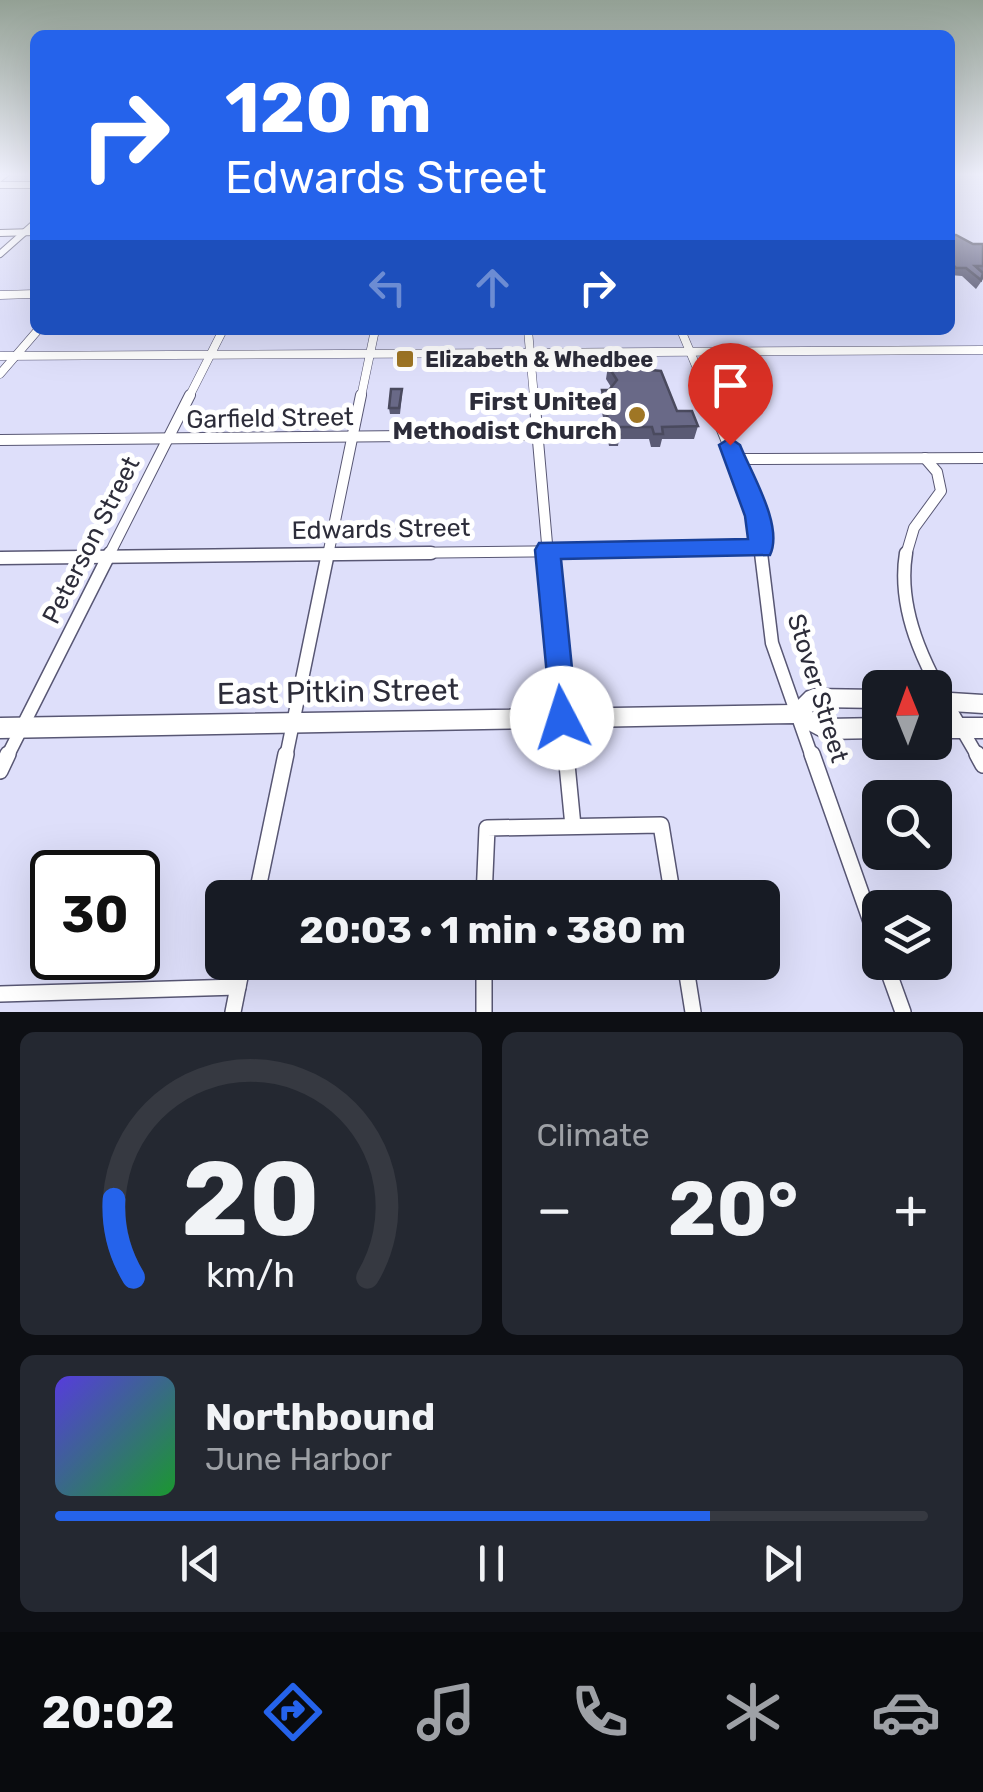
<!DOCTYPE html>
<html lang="en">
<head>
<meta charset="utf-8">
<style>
	body { margin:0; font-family:Rubik,sans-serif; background:#242831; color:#f1f3f6; height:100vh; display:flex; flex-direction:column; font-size:38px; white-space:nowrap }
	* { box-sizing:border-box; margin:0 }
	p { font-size:32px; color:#9ea1a6 }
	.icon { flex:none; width:55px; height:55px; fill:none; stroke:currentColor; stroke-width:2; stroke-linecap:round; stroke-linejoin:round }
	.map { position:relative; height:1012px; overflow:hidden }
	.panel { display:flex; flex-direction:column; gap:20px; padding:20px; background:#0d0f14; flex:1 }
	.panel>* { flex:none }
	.hud { position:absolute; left:30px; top:30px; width:925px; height:305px; border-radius:15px; box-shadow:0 10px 40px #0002; background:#2563eb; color:#fff; overflow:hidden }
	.needle { width:65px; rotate:359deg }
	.tools { position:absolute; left:862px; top:670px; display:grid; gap:20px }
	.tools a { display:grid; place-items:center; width:90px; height:90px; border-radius:15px; background:#171b24; box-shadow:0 10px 40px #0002; font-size:50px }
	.speed { position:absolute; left:30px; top:850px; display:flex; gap:20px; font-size:50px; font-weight:700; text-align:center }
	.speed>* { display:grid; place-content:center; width:130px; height:130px; border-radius:50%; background:#171b24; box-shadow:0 10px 40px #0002; line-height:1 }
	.speed .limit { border:5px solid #111; border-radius:15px; background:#fff; color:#111 }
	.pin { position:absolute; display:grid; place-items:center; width:85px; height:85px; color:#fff; margin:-102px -42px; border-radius:50% 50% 50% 0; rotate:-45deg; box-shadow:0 0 10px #0007 }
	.pin .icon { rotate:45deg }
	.me { position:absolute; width:110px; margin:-55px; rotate:355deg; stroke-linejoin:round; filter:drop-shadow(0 0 8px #0008) }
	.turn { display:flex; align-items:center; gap:35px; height:210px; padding:0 30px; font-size:45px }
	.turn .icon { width:130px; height:130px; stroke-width:2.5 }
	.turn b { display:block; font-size:70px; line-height:85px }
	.lanes { display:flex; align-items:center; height:95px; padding:0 30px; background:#0003; justify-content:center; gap:50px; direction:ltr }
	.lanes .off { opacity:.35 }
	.big { font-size:75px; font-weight:700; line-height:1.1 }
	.panel .card { flex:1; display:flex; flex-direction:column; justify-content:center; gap:15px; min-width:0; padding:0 35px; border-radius:15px; background:#242831 }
	.panel .dial { align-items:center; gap:0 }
	.dial svg { height:260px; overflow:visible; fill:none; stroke:#363941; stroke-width:7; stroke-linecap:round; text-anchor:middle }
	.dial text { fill:#f1f3f6; stroke:none }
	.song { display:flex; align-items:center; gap:30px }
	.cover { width:120px; height:120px; border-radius:15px; background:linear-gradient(135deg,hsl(250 70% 55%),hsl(130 70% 35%)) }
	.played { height:10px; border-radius:5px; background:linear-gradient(90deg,#2563eb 75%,#363941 75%) }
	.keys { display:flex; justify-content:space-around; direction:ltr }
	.heat { display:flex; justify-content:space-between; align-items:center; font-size:55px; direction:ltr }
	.panel .tiles { flex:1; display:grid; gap:20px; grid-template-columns:1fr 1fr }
	.card:last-child { grid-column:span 2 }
	.trip { position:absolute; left:205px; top:880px; width:575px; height:100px; border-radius:15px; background:#171b24; box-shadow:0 10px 40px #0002; font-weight:700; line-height:100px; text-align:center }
	.menu { display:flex; height:160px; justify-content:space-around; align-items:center; background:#090b0e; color:#9ea1a6 }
	.menu .icon { width:70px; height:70px }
	.menu .selected { color:#2563eb }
	.menu b { font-size:45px; color:#f1f3f6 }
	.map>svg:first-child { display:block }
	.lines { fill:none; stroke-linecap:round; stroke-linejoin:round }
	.street-far4-casing { stroke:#585774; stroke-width:8 }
	.street-far3-casing { stroke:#585774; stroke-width:9 }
	.street-far2-casing { stroke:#585774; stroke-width:12 }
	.street-far1-casing { stroke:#585774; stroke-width:15 }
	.street-casing { stroke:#585774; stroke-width:18 }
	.secondary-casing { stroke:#585774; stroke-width:3 }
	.highway-casing { stroke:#585774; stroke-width:2 }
	.street-far4 { stroke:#fff; stroke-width:6 }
	.street-far3 { stroke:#fff; stroke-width:8 }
	.street-far2 { stroke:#fff; stroke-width:10 }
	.street-far1 { stroke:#fff; stroke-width:12 }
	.street { stroke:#fff; stroke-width:15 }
	.secondary { fill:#fff; fill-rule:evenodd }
	.highway { fill:#fff; fill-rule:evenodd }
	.wall { fill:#5a5a74 }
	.building { fill:#696987; stroke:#4a4a5e; stroke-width:2.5 }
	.route { fill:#2563eb; stroke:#184099; stroke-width:2.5 }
	.poi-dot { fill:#9f7625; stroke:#fff; stroke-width:4 }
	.labels { text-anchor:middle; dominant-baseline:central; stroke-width:10; stroke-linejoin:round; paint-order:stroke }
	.far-poi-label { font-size:22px; font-weight:bold; fill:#2d2d3a; stroke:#fff; text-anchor:start }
	.poi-label { font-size:25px; font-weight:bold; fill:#2d2d3a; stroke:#fff; text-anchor:end }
	.street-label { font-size:25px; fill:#2d2d3a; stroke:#fff }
	.near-street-label { font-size:30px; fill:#2d2d3a; stroke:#fff }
</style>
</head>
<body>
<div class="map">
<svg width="983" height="1012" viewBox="0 0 983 1012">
	<rect width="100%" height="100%" fill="#dedffa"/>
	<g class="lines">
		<g class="street-far4-casing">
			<g id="street-far4">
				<path d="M0 185H35"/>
				<path d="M0 233 35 232"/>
				<path d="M0 254 35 223"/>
			</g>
		</g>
		<g class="street-far3-casing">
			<g id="street-far3">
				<path d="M0 295 35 294"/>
				<path d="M528 330 534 397"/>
				<path d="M681 330 709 397"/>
				<path d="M0 356 983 350"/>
				<path d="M0 374 38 330"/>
				<path d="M189 397 223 330"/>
				<path d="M361 397 375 330"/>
			</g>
		</g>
		<g class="street-far2-casing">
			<g id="street-far2">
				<path d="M534 395 548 555"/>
				<path d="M708 395 757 516 762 555"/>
				<path d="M0 440 601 434"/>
				<path d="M735 459 983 458"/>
				<path d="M109 555 190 395"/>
				<path d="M219 555 762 549"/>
				<path d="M328 555 361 395"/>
				<path d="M906 555 914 528 941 491 937 472 925 458"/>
			</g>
		</g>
		<g class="street-far1-casing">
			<g id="street-far1">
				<path d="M548 553 567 757"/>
				<path d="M761 553 772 643 812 757"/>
				<path d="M906 553C894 627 943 695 978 757"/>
				<path d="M0 558 431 553"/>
				<path d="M7 757 110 553"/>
				<path d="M286 757 328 553"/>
			</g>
		</g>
		<g class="street-casing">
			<g id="street">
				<path d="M566 754 573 826"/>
				<path d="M812 754 880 947"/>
				<path d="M977 754 983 765"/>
				<path d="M0 771 8 754"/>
				<path d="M256 898 286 754"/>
				<path d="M484 898 487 828 661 825 673 898"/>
				<path d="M484 962V1012"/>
				<path d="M685 962 693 1012"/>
				<path d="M885 962 903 1012"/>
				<path d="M0 994 238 987"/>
				<path d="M233 1012 243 962"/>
			</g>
		</g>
		<g class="secondary-casing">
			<g id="secondary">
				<path d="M813 689 880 690V708L817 707 812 712 827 719 880 718V738L825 739 795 723 0 738V718L793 705 806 692Z"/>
				<path d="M935 692 983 695V713L935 710Z"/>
				<rect x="935" y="718" width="48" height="20"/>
			</g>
		</g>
		<g class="highway-casing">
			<path id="highway" d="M0 175H9L0 182Z"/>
		</g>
		<use href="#street-far4" class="street-far4"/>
		<use href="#street-far3" class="street-far3"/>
		<use href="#street-far2" class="street-far2"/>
		<use href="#street-far1" class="street-far1"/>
		<use href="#street" class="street"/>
		<use href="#secondary" class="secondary"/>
		<use href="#highway" class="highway"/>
	</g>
	<g class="wall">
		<path d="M950 235 973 244H983V279L976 289 962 276 950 275Z"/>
		<path d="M608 366 677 411 698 426 694 439H662L660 447H651L649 439H619L618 446H609L600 403 602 390H609L611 387 606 379Z"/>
		<path d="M402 395 400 414H390L389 408Z"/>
	</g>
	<g class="building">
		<path d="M950 235H956L973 244H983V266H975L983 273 981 280 966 268H956L950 262Z"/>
		<path d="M608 366 661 371 677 411H692L698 426 662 427 663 434H654L652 427H618L620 434H611L602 390H609L617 380Z"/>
		<path d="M391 389H402L399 408H389Z"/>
	</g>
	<linearGradient id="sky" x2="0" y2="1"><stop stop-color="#93a094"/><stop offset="0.55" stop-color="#f0f1fd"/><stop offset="1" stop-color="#f0f1fd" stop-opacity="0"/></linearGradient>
	<rect width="983" height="317" fill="url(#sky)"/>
	<path class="route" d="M730 438 740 445C751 473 784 526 770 555L561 559 577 718 573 728 562 732 552 728 535 550 539 543 748 539 745 516 719 445Z"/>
	<g class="poi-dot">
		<rect x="395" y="349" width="20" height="20" rx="5"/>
		<circle cx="637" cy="415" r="10"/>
	</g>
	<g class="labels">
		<g class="far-poi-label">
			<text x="425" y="359">Elizabeth &amp; Whedbee</text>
		</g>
		<g class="poi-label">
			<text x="617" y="401">First United<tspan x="617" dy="29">Methodist Church</tspan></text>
		</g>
		<g class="street-label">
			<text transform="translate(270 418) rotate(-1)">Garfield Street</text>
			<text transform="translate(381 529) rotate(-1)">Edwards Street</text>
			<text transform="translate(91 540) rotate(-63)">Peterson Street</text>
			<text transform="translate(818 688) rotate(73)">Stover Street</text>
		</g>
		<g class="near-street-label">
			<text transform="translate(338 692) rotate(-1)">East Pitkin Street</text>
		</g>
	</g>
</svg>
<div class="tools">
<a><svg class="needle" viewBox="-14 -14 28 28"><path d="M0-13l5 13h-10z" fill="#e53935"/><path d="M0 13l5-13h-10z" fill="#9ea1a6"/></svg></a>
<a><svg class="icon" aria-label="search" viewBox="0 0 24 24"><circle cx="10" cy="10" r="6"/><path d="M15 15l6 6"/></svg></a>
<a><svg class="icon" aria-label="layers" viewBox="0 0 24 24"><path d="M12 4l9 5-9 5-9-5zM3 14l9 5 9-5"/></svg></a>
</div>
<div class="speed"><div class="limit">30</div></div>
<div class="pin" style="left:730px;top:445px;background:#d93025"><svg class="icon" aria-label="arrive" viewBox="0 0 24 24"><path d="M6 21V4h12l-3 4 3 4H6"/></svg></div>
<svg class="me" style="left:562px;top:718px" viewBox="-20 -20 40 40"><circle r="19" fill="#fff"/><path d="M0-13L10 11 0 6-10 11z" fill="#2563eb"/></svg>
<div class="trip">20:03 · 1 min · 380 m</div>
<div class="hud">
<div class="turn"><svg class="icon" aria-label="right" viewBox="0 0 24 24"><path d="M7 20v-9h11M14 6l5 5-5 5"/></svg><div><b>120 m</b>Edwards Street</div></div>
<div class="lanes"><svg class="icon off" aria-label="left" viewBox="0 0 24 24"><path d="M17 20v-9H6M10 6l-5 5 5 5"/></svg><svg class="icon off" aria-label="ahead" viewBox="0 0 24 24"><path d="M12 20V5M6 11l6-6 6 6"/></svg><svg class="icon" aria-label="right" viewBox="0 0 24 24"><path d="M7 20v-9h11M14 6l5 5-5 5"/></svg></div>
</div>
</div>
<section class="panel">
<div class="tiles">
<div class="card dial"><svg viewBox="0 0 100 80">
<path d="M14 69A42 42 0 1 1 86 69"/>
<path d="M14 69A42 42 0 0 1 8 45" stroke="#2563eb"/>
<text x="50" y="56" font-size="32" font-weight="700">20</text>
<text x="50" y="72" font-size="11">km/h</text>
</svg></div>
<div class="card"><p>Climate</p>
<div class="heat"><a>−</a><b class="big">20°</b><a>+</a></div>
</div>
<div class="card">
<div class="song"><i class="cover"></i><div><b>Northbound</b><p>June Harbor</p></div></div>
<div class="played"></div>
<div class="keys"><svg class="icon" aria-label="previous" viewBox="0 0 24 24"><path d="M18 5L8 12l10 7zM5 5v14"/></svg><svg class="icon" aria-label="pause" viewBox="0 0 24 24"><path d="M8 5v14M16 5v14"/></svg><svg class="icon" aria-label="next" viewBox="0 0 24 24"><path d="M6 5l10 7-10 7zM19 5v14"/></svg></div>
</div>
</div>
</section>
<nav class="menu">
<b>20:02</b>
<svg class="icon selected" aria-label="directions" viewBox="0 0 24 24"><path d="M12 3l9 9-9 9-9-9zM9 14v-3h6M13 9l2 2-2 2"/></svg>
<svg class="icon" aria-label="music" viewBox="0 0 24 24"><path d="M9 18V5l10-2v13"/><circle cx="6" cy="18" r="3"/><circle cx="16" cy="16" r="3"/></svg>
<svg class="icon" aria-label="phone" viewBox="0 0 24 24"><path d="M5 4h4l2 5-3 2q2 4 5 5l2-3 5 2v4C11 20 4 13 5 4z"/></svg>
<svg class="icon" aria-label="climate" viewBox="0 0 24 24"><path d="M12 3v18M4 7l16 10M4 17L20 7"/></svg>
<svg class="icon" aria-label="car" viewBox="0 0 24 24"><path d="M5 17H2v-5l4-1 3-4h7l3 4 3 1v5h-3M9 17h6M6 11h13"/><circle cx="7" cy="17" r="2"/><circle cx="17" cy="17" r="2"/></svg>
</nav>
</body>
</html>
